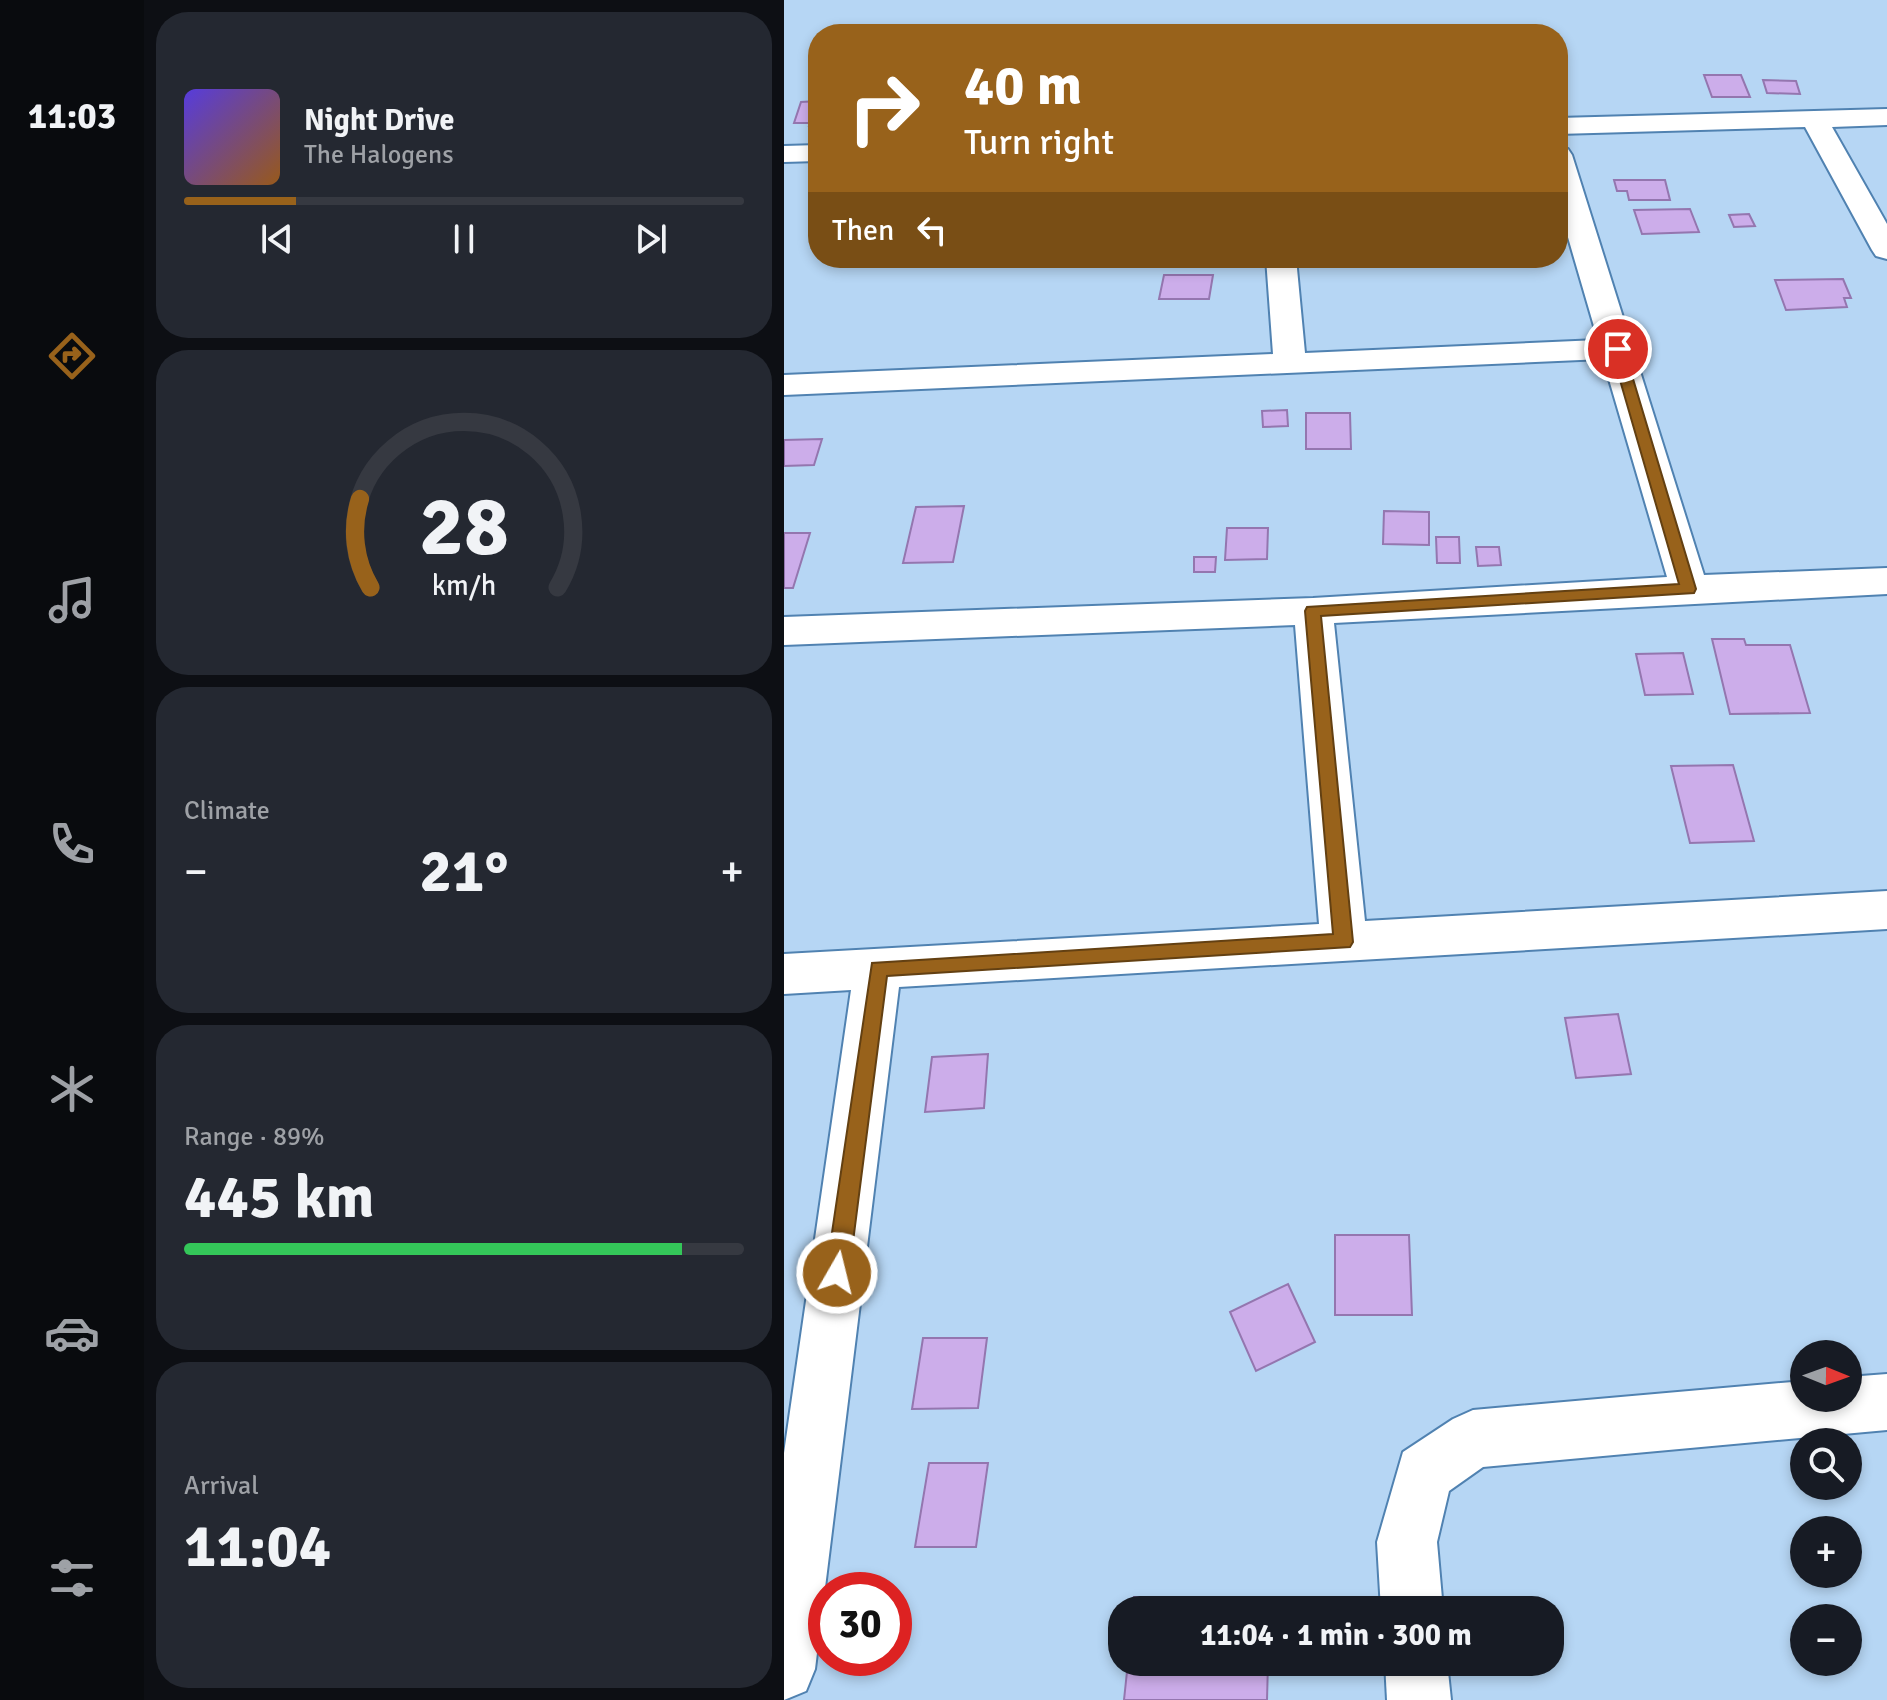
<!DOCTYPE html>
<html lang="en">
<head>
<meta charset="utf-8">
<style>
	body { margin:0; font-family:Signika,sans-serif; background:#242831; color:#f1f3f6; height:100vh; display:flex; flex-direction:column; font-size:30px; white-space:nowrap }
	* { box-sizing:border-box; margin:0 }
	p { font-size:26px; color:#9ea1a6 }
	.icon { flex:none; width:44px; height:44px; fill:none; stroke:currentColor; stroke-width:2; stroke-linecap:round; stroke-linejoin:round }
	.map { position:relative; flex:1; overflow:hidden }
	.panel { display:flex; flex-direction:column; gap:12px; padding:12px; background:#0d0f14; width:640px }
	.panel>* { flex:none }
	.guide { position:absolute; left:24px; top:24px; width:760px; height:244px; border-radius:32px; box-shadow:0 4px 12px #0003; background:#98621b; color:#fff; overflow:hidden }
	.needle { width:52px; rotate:91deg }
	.buttons { position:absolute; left:1006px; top:1340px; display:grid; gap:16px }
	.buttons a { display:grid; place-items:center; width:72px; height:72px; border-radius:50%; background:#171b24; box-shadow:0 4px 12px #0003; font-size:40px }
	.speed { position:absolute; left:24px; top:1572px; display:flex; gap:16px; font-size:40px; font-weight:700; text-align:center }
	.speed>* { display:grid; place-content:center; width:104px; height:104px; border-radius:50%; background:#171b24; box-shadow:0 4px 12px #0003; line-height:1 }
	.speed .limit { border:12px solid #d22; background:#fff; color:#111 }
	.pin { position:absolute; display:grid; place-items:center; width:68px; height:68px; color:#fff; margin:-34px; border:4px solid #fff; border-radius:50%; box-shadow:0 2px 8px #0007 }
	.me { position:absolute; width:88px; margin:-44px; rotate:8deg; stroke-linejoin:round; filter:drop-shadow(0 0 6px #0008) }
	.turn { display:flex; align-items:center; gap:28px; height:168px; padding:0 24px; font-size:36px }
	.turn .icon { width:104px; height:104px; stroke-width:2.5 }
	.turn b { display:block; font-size:56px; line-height:68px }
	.then { display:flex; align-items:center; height:76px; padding:0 24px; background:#0003; gap:16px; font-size:30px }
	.big { font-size:60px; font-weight:700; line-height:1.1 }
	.panel .widget { flex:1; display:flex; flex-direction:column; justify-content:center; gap:12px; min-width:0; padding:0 28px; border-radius:32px; background:#242831 }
	.panel .dial { align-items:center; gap:0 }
	.dial svg { height:208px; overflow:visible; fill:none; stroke:#363941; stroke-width:7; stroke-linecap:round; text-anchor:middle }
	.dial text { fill:#f1f3f6; stroke:none }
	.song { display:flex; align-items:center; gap:24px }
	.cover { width:96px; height:96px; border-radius:12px; background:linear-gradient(135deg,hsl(250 70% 55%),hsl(30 70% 35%)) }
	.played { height:8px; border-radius:4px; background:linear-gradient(90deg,#98621b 20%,#363941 20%) }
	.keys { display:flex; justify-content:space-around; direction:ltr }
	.heat { display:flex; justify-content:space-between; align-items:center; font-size:44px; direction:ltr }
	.charge { height:12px; border-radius:6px; background:linear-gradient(90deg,#34c759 89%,#363941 0) }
	.trip { position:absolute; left:324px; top:1596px; width:456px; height:80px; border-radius:32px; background:#171b24; box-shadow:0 4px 12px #0003; font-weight:700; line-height:80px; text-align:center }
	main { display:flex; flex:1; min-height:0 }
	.menu { display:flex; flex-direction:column; width:144px; justify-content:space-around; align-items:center; background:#090b0e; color:#9ea1a6 }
	.menu .icon { width:56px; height:56px }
	.menu .current { color:#98621b }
	.menu b { font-size:36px; color:#f1f3f6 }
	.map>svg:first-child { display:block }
	.building { fill:#ccadea; stroke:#9476af; stroke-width:2 }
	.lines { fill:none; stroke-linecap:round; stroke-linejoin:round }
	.street-casing { stroke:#5082b1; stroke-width:4 }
	.street { fill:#fff; fill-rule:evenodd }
	.route { fill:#98621b; stroke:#634012; stroke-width:2 }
</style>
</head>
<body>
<main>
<nav class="menu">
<b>11:03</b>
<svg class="icon current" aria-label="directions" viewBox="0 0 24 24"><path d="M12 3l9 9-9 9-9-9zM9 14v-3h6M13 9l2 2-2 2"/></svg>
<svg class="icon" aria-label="music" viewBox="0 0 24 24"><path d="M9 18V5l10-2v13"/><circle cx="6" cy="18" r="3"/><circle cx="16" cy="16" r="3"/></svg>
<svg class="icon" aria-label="phone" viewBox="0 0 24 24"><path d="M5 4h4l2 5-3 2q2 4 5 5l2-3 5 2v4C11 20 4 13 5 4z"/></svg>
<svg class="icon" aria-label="climate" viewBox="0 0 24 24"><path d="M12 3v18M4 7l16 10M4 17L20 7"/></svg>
<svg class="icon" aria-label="car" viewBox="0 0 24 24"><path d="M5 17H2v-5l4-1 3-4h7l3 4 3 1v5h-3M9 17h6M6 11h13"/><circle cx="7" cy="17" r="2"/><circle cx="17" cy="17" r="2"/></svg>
<svg class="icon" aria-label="filters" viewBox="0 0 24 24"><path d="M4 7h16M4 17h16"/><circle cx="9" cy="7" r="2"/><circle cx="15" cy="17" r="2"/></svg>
</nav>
<section class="panel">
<div class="widget">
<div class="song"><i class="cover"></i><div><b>Night Drive</b><p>The Halogens</p></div></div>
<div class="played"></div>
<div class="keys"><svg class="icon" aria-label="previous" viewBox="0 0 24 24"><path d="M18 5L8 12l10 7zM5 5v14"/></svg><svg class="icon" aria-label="pause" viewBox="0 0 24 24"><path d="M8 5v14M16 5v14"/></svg><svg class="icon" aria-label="next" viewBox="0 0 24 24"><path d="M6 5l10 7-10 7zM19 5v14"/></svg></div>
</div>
<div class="widget dial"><svg viewBox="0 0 100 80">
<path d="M14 69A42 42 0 1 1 86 69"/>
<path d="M14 69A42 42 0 0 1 10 35" stroke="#98621b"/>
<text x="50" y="56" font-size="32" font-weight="700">28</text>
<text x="50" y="72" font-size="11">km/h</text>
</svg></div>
<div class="widget"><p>Climate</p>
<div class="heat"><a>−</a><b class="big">21°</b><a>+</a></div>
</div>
<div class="widget"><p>Range · 89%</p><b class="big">445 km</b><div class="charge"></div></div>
<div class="widget"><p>Arrival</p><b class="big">11:04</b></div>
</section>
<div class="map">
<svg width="1103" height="1700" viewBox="0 0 1103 1700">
	<rect width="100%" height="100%" fill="#b6d6f4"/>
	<g class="building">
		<path d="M920 75H957L966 97H928Z"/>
		<path d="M979 80 1012 81 1016 94 983 93Z"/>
		<path d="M34 101V126H25L26 123H10L17 102Z"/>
		<path d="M830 180H881L886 200H845L843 191H833Z"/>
		<path d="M906 209 915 232 858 234 850 210Z"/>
		<path d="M965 214 971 226 950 227 945 215Z"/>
		<path d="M380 275H429L425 299H375Z"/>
		<path d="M1059 279 1067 298H1060L1063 307 1002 310 991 280Z"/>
		<path d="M503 410 504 426 479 427 478 411Z"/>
		<path d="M522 413H566L567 449H522Z"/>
		<path d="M38 439 30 465 0 466V440Z"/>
		<path d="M180 506 169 562 119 563 132 507Z"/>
		<path d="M600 511 645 512V545L599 544Z"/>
		<path d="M443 528H484L483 559 441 560Z"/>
		<path d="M0 533H26L9 588H0Z"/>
		<path d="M652 537H675L676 563H653Z"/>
		<path d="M692 547H715L717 565 694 566Z"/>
		<path d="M410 557H432L431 572H410Z"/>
		<path d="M928 639H960L962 645H1006L1026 713 946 714Z"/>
		<path d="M899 653 909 694 861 695 852 654Z"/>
		<path d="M949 765 970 841 906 843 887 766Z"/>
		<path d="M834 1014 847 1074 792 1078 781 1018Z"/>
		<path d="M204 1054 200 1108 141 1112 148 1057Z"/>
		<path d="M551 1235H625L628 1315H551Z"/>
		<path d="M504 1284 531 1342 472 1371 446 1312Z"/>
		<path d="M139 1338H203L194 1408 128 1409Z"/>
		<path d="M145 1463H204L192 1547H131Z"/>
		<path d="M350 1597 487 1600 486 1610H348Z"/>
		<path d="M344 1662H484L483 1700H340Z"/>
	</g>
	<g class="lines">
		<g class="street-casing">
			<g id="street">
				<path d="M1103 109V125L1048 127 1103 224V259L1092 256 1088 250 1021 127 774 134V118Z"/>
				<path d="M34 145V161L0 162V146Z"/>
				<path d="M774 147 784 149 788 155 920 575 1103 568V594L550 623 581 921 1103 891V929L115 987 31 1669 22 1691 0 1700V1453L67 990 0 994V954L535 924 511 625 0 645V617L529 598 883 577 819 359 0 395V375L489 354 482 258H512L521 353 814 340 774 203Z"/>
				<path d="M1103 1374V1430L699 1467 665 1491 653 1542 659 1610H597L593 1542 619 1452 669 1419 689 1410 1020 1381V1398H1064V1377Z"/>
				<path d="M601 1662H663L667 1700H603Z"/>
			</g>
		</g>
		<use href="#street" class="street"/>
	</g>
	<path class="route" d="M834 345 840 349 912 589 910 593 537 616 569 942 566 947 103 976 65 1273 61 1280 53 1284 46 1280 42 1273 88 963 549 934 521 611 523 607 895 584 827 349Z"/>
</svg>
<div class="buttons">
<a><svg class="needle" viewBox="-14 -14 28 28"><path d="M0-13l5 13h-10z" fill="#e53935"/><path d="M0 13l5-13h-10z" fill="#9ea1a6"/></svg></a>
<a><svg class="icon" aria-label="search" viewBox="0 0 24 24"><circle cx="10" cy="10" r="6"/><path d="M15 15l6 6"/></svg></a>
<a>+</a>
<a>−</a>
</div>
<div class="speed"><div class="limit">30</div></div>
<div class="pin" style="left:834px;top:349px;background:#d93025"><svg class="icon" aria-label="arrive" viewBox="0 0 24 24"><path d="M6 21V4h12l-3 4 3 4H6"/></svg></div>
<svg class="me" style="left:53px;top:1273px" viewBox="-20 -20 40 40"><circle r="17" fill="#98621b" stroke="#fff" stroke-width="3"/><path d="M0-11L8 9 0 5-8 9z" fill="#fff"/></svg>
<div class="trip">11:04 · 1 min · 300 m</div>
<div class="guide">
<div class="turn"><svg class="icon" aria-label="right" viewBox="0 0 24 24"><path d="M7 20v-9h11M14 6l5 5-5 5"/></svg><div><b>40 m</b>Turn right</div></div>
<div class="then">Then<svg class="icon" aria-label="left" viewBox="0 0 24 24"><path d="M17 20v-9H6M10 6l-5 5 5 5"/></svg></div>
</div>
</div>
</main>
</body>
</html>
